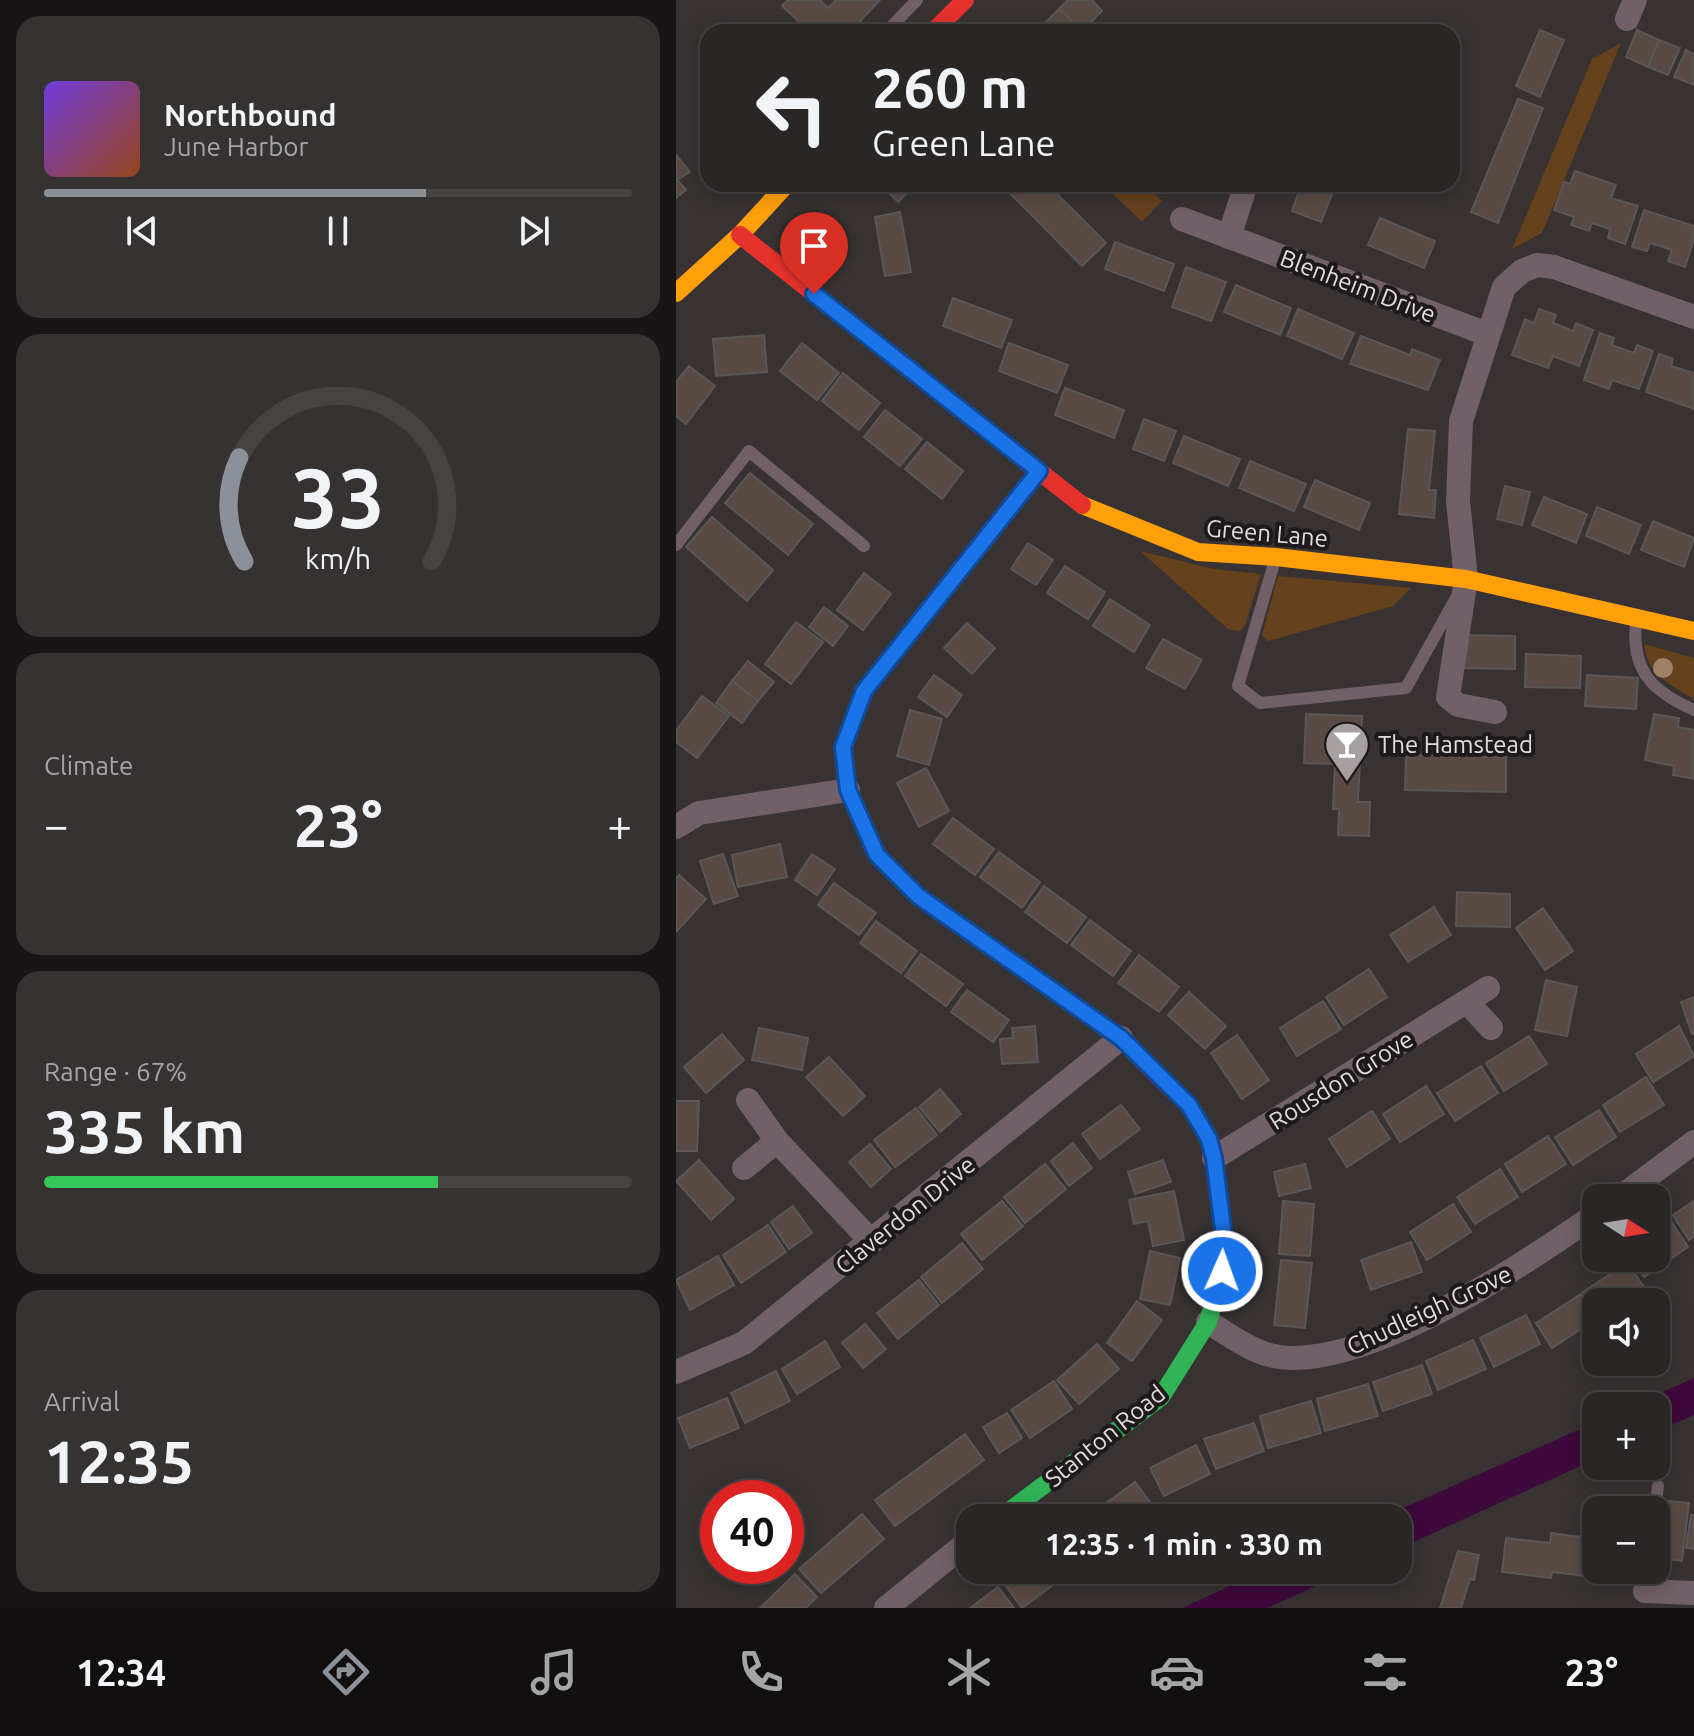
<!DOCTYPE html>
<html lang="en">
<head>
<meta charset="utf-8">
<style>
	body { margin:0; font-family:Ubuntu,sans-serif; background:#363232; color:#f1f3f6; height:100vh; display:flex; flex-direction:column; font-size:30px; white-space:nowrap }
	* { box-sizing:border-box; margin:0 }
	p { font-size:26px; color:#a5a5a7 }
	.icon { flex:none; width:44px; height:44px; fill:none; stroke:currentColor; stroke-width:2; stroke-linecap:round; stroke-linejoin:round }
	.map { position:relative; flex:1; overflow:hidden }
	.panel { display:flex; flex-direction:column; gap:16px; padding:16px; background:#171515; width:676px }
	.panel>* { flex:none }
	.guide { position:absolute; left:24px; top:24px; width:760px; height:168px; border-radius:24px; box-shadow:0 4px 20px #0003,0 0 0 2px #464343; background:#2a2626; color:#f1f3f6; overflow:hidden }
	.needle { width:52px; rotate:102deg }
	.controls { position:absolute; left:906px; top:1184px; display:grid; gap:16px }
	.controls a { display:grid; place-items:center; width:88px; height:88px; border-radius:16px; background:#2a2626; box-shadow:0 4px 20px #0003,0 0 0 2px #464343; font-size:40px }
	.speed { position:absolute; left:24px; top:1480px; display:flex; gap:16px; font-size:40px; font-weight:700; text-align:center }
	.speed>* { display:grid; place-content:center; width:104px; height:104px; border-radius:50%; background:#2a2626; box-shadow:0 4px 20px #0003,0 0 0 2px #464343; line-height:1 }
	.speed .limit { border:12px solid #d22; background:#fff; color:#111 }
	.pin { position:absolute; display:grid; place-items:center; width:68px; height:68px; color:#fff; margin:-82px -34px; border-radius:50% 50% 50% 0; rotate:-45deg; box-shadow:0 0 8px #0007 }
	.pin .icon { rotate:45deg }
	.me { position:absolute; width:88px; margin:-44px; rotate:2deg; stroke-linejoin:round; filter:drop-shadow(0 0 6px #0008) }
	.turn { display:flex; align-items:center; gap:28px; height:168px; padding:0 40px; font-size:36px }
	.turn .icon { width:104px; height:104px; stroke-width:2.5 }
	.turn b { display:block; font-size:56px; line-height:68px }
	.big { font-size:60px; font-weight:700; line-height:1.1 }
	.panel .widget { flex:1; display:flex; flex-direction:column; justify-content:center; gap:12px; min-width:0; padding:0 28px; border-radius:24px; background:#363232 }
	.panel .dial { align-items:center; gap:0 }
	.dial svg { height:208px; overflow:visible; fill:none; stroke:#464343; stroke-width:7; stroke-linecap:round; text-anchor:middle }
	.dial text { fill:#f1f3f6; stroke:none }
	.song { display:flex; align-items:center; gap:24px }
	.cover { width:96px; height:96px; border-radius:12px; background:linear-gradient(135deg,hsl(260 70% 55%),hsl(20 70% 35%)) }
	.played { height:8px; border-radius:4px; background:linear-gradient(90deg,#8c9099 65%,#464343 65%) }
	.keys { display:flex; justify-content:space-around; direction:ltr }
	.heat { display:flex; justify-content:space-between; align-items:center; font-size:44px; direction:ltr }
	.charge { height:12px; border-radius:6px; background:linear-gradient(90deg,#34c759 67%,#464343 0) }
	.trip { position:absolute; left:280px; top:1504px; width:456px; height:80px; border-radius:24px; background:#2a2626; box-shadow:0 4px 20px #0003,0 0 0 2px #464343; font-weight:700; line-height:80px; text-align:center }
	.tab-bar { display:flex; height:128px; justify-content:space-around; align-items:center; background:#110f0f; color:#a5a5a7 }
	.tab-bar .icon { width:56px; height:56px }
	.tab-bar .on { color:#8c9099 }
	.tab-bar b { font-size:36px; color:#f1f3f6 }
	main { display:flex; flex:1; min-height:0 }
	.map>svg:first-child { display:block }
	.green { fill:#65411c }
	.water { fill:#3e093b }
	.building { fill:#594a45; stroke:#5b5756; stroke-width:2 }
	.lines { fill:none; stroke-linecap:round; stroke-linejoin:round }
	.lane { stroke:#716067; stroke-width:12 }
	.street { stroke:#716067; stroke-width:24 }
	.fast { stroke:#30b455; stroke-width:18 }
	.slow { stroke:#ff9f0a; stroke-width:18 }
	.jam { stroke:#e5322d; stroke-width:18 }
	.tree { fill:#9f8167 }
	.route-casing { stroke:#114b97; stroke-width:20 }
	.route { stroke:#1a73e8; stroke-width:14 }
	.labels { text-anchor:middle; dominant-baseline:central; stroke-width:8; stroke-linejoin:round; paint-order:stroke }
	.street-label { font-size:24px; fill:#e2dcdc; stroke:#1e191a }
	.poi-label { font-size:24px; fill:#e2dcdc; stroke:#1e191a; text-anchor:start }
</style>
</head>
<body>
<main>
<section class="panel">
<div class="widget">
<div class="song"><i class="cover"></i><div><b>Northbound</b><p>June Harbor</p></div></div>
<div class="played"></div>
<div class="keys"><svg class="icon" aria-label="previous" viewBox="0 0 24 24"><path d="M18 5L8 12l10 7zM5 5v14"/></svg><svg class="icon" aria-label="pause" viewBox="0 0 24 24"><path d="M8 5v14M16 5v14"/></svg><svg class="icon" aria-label="next" viewBox="0 0 24 24"><path d="M6 5l10 7-10 7zM19 5v14"/></svg></div>
</div>
<div class="widget dial"><svg viewBox="0 0 100 80">
<path d="M14 69A42 42 0 1 1 86 69"/>
<path d="M14 69A42 42 0 0 1 12 29" stroke="#8c9099"/>
<text x="50" y="56" font-size="32" font-weight="700">33</text>
<text x="50" y="72" font-size="11">km/h</text>
</svg></div>
<div class="widget"><p>Climate</p>
<div class="heat"><a>−</a><b class="big">23°</b><a>+</a></div>
</div>
<div class="widget"><p>Range · 67%</p><b class="big">335 km</b><div class="charge"></div></div>
<div class="widget"><p>Arrival</p><b class="big">12:35</b></div>
</section>
<div class="map">
<svg width="1018" height="1608" viewBox="0 0 1018 1608">
	<rect width="100%" height="100%" fill="#383232"/>
	<g class="green">
		<path d="M945 43 866 233 836 249 916 59Z"/>
		<path d="M427 184H469L486 201 466 222Z"/>
		<path d="M464 551 538 569 585 574 569 625 564 631 552 629Z"/>
		<path d="M602 576 735 588 717 606 592 641 586 635Z"/>
		<path d="M968 644 1018 658V699C994 685 971 674 968 644Z"/>
	</g>
	<g class="water">
		<path d="M1018 1378V1415L980 1432V1406H955Z"/>
		<path d="M920 1422V1459L722 1549V1518H705Z"/>
		<path d="M589 1570H675L591 1608H506Z"/>
	</g>
	<g class="building">
		<path d="M112 0H144L152 8 160 0H204L174 32H134L106 6Z"/>
		<path d="M392 0H416L426 11 406 31 383 9Z"/>
		<path d="M383 9 406 31 405 32H370L365 27Z"/>
		<path d="M864 30 888 40 864 97 840 86Z"/>
		<path d="M961 30 983 40 972 67 950 57Z"/>
		<path d="M983 40 1004 48 992 75 972 67Z"/>
		<path d="M1010 50 1018 54V85L998 77Z"/>
		<path d="M842 99 867 108 822 223 795 212Z"/>
		<path d="M0 155 14 172 1 180 10 190 0 198Z"/>
		<path d="M899 171 940 185 935 198 962 206 949 244 932 238 934 229 916 223 913 231 895 225 898 217 878 210 888 182 894 184Z"/>
		<path d="M204 184H240L222 202Z"/>
		<path d="M325 184H371L430 243 406 266Z"/>
		<path d="M626 184H660L645 222 616 211Z"/>
		<path d="M968 210 1018 226V239L1009 267 992 261 996 250 974 243 971 251 956 247Z"/>
		<path d="M224 212 235 272 209 276 199 217Z"/>
		<path d="M704 218 759 241 748 268 692 245Z"/>
		<path d="M439 242 498 264 488 291 429 269Z"/>
		<path d="M510 267 550 282 535 321 496 307Z"/>
		<path d="M560 285 615 308 604 335 548 312Z"/>
		<path d="M277 298 336 320 325 348 267 326Z"/>
		<path d="M622 309 678 333 666 359 611 336Z"/>
		<path d="M863 309 880 315 877 323 897 331 900 323 917 330 903 366 877 356 872 368 836 355 849 319 858 323Z"/>
		<path d="M924 333 938 338 936 345 958 353 961 345 977 351 963 389 936 380 933 389 908 380Z"/>
		<path d="M88 335 91 372 40 376 37 339Z"/>
		<path d="M685 336 734 355 736 349 764 360 752 390 674 364Z"/>
		<path d="M126 343 163 373 141 400 104 371Z"/>
		<path d="M333 343 392 365 381 393 323 371Z"/>
		<path d="M983 354 997 359 995 366 1018 373V409L970 392Z"/>
		<path d="M13 366 39 386 10 424 0 416V382Z"/>
		<path d="M167 373 204 403 183 430 146 401Z"/>
		<path d="M389 388 448 410 438 438 379 415Z"/>
		<path d="M209 410 246 439 224 466 188 437Z"/>
		<path d="M468 419 500 431 488 461 457 449Z"/>
		<path d="M732 429 759 431 753 490H760L758 518 723 514Z"/>
		<path d="M508 436 564 459 552 486 497 463Z"/>
		<path d="M251 442 287 471 266 499 229 469Z"/>
		<path d="M574 461 630 484 618 511 563 488Z"/>
		<path d="M74 473 137 524 112 555 49 503Z"/>
		<path d="M639 480 694 503 683 530 628 507Z"/>
		<path d="M829 486 854 492 846 525 821 519Z"/>
		<path d="M868 497 911 514 900 543 856 525Z"/>
		<path d="M921 507 965 525 953 554 910 536Z"/>
		<path d="M36 517 97 570 71 601 10 547Z"/>
		<path d="M977 521 1018 538 1008 567 965 550Z"/>
		<path d="M352 543 377 560 360 585 335 569Z"/>
		<path d="M389 566 429 592 412 619 371 593Z"/>
		<path d="M188 573 215 594 187 630 161 610Z"/>
		<path d="M434 599 474 625 458 652 417 626Z"/>
		<path d="M148 607 172 626 157 646 133 627Z"/>
		<path d="M120 622 147 642 115 684 89 664Z"/>
		<path d="M291 623 319 648 296 674 268 648Z"/>
		<path d="M785 635 839 636V669L784 668Z"/>
		<path d="M487 639 526 660 509 689 470 668Z"/>
		<path d="M850 654 905 656 904 688 849 687Z"/>
		<path d="M72 661 98 682 82 701 56 681Z"/>
		<path d="M258 675 286 695 271 717 242 697Z"/>
		<path d="M911 675 962 678 960 709 909 706Z"/>
		<path d="M56 681 82 701 66 723 40 703Z"/>
		<path d="M26 696 53 716 21 758 0 742V731Z"/>
		<path d="M234 710 266 719 253 765 221 756Z"/>
		<path d="M630 714 686 716 682 802H694L693 836 662 835 663 809H657L659 764 628 763Z"/>
		<path d="M978 714 1003 718 1002 727 1018 730V779L997 775 998 766 969 760Z"/>
		<path d="M730 755 830 757V792L729 790Z"/>
		<path d="M250 768 273 811 243 827 221 783Z"/>
		<path d="M277 818 318 849 299 875 257 844Z"/>
		<path d="M104 844 111 877 62 887 56 855Z"/>
		<path d="M323 852 364 882 346 908 304 877Z"/>
		<path d="M47 854 62 896 38 904 24 861Z"/>
		<path d="M136 854 159 869 141 895 119 880Z"/>
		<path d="M3 875 30 899 0 932V879Z"/>
		<path d="M158 883 200 913 183 935 142 905Z"/>
		<path d="M368 886 410 917 391 943 349 912Z"/>
		<path d="M781 892 834 894V927L780 926Z"/>
		<path d="M758 907 775 935 732 962 714 935Z"/>
		<path d="M867 908 897 951 869 970 840 928Z"/>
		<path d="M414 920 455 951 437 976 395 945Z"/>
		<path d="M200 921 241 951 225 973 184 943Z"/>
		<path d="M245 954 287 984 270 1006 229 976Z"/>
		<path d="M463 955 503 987 483 1012 442 983Z"/>
		<path d="M693 969 711 997 668 1025 650 997Z"/>
		<path d="M870 980 901 987 891 1036 859 1030Z"/>
		<path d="M291 990 333 1020 317 1042 275 1012Z"/>
		<path d="M513 992 550 1026 529 1049 492 1015Z"/>
		<path d="M1018 997V1034H1016L1005 1002Z"/>
		<path d="M647 1001 665 1029 621 1056 604 1028Z"/>
		<path d="M359 1026 362 1062 326 1064 324 1039 337 1038 336 1028Z"/>
		<path d="M1003 1026 1018 1056 977 1082 960 1054Z"/>
		<path d="M83 1028 132 1038 126 1070 76 1060Z"/>
		<path d="M46 1034 68 1060 30 1093 8 1067Z"/>
		<path d="M561 1035 593 1080 566 1099 535 1053Z"/>
		<path d="M853 1036 871 1064 828 1091 810 1063Z"/>
		<path d="M153 1057 189 1096 167 1116 130 1077Z"/>
		<path d="M805 1066 822 1093 779 1121 761 1093Z"/>
		<path d="M970 1077 988 1105 944 1132 927 1105Z"/>
		<path d="M750 1086 768 1114 724 1142 707 1114Z"/>
		<path d="M264 1089 285 1114 264 1132 243 1107Z"/>
		<path d="M0 1101H23L21 1151H0Z"/>
		<path d="M445 1105 464 1129 424 1159 406 1134Z"/>
		<path d="M240 1108 261 1135 219 1167 198 1140Z"/>
		<path d="M923 1110 940 1137 897 1165 879 1137Z"/>
		<path d="M696 1111 714 1139 671 1167 653 1139Z"/>
		<path d="M872 1136 890 1164 846 1192 829 1164Z"/>
		<path d="M397 1143 416 1168 393 1186 375 1161Z"/>
		<path d="M194 1144 215 1169 195 1187 173 1162Z"/>
		<path d="M23 1160 58 1199 35 1220 0 1181Z"/>
		<path d="M487 1160 495 1182 459 1194 452 1172Z"/>
		<path d="M369 1164 390 1189 349 1223 328 1197Z"/>
		<path d="M629 1164 635 1188 603 1196 598 1172Z"/>
		<path d="M824 1169 842 1197 799 1224 781 1197Z"/>
		<path d="M498 1191 508 1240 477 1246 472 1221 458 1224 453 1200Z"/>
		<path d="M326 1201 347 1226 306 1260 285 1234Z"/>
		<path d="M607 1201 638 1204 634 1256 603 1254Z"/>
		<path d="M1018 1201V1236L1013 1240 997 1215Z"/>
		<path d="M777 1204 795 1232 751 1260 734 1232Z"/>
		<path d="M117 1206 136 1233 113 1249 95 1222Z"/>
		<path d="M996 1223 1012 1247 968 1277 955 1258H980V1233Z"/>
		<path d="M92 1225 110 1252 65 1283 47 1255Z"/>
		<path d="M735 1242 746 1272 695 1290 685 1260Z"/>
		<path d="M286 1243 307 1269 266 1303 245 1277Z"/>
		<path d="M474 1251 504 1258 494 1305 464 1299Z"/>
		<path d="M42 1256 58 1285 14 1310 0 1280Z"/>
		<path d="M605 1260 636 1263 629 1328 598 1325Z"/>
		<path d="M951 1263 968 1287 946 1302H920V1312L907 1292Z"/>
		<path d="M243 1280 263 1305 222 1339 201 1313Z"/>
		<path d="M905 1294 920 1319 876 1348 860 1323Z"/>
		<path d="M461 1301 486 1320 456 1361 431 1343Z"/>
		<path d="M850 1315 864 1344 818 1367 804 1338Z"/>
		<path d="M189 1324 210 1349 187 1368 166 1343Z"/>
		<path d="M797 1340 810 1369 762 1390 750 1361Z"/>
		<path d="M149 1341 164 1367 121 1394 106 1369Z"/>
		<path d="M421 1344 443 1369 403 1404 381 1380Z"/>
		<path d="M746 1365 756 1394 707 1411 697 1382Z"/>
		<path d="M100 1371 114 1401 69 1423 55 1393Z"/>
		<path d="M378 1381 396 1409 354 1438 335 1410Z"/>
		<path d="M692 1384 702 1416 649 1431 641 1399Z"/>
		<path d="M51 1398 63 1428 14 1448 2 1418Z"/>
		<path d="M635 1401 645 1433 592 1448 584 1416Z"/>
		<path d="M331 1413 346 1438 323 1453 307 1427Z"/>
		<path d="M578 1423 588 1451 540 1469 528 1439Z"/>
		<path d="M289 1434 308 1460 219 1526 199 1500Z"/>
		<path d="M520 1445 534 1474 488 1496 474 1468Z"/>
		<path d="M459 1482 478 1507 463 1518H423L418 1512Z"/>
		<path d="M939 1496 964 1498 963 1510H937Z"/>
		<path d="M993 1501 1013 1503 1006 1561 986 1558Z"/>
		<path d="M186 1514 208 1539 145 1593 123 1569Z"/>
		<path d="M1015 1515H1018V1549L1010 1548Z"/>
		<path d="M875 1533 920 1539V1570H925L924 1578 876 1572 875 1578 826 1572 830 1538 874 1543Z"/>
		<path d="M782 1551 803 1555 798 1580 794 1579 785 1608H764Z"/>
		<path d="M345 1570H382L388 1577 346 1608 328 1583Z"/>
		<path d="M119 1574 141 1597 130 1608H84Z"/>
		<path d="M322 1587 338 1608H294Z"/>
	</g>
	<g class="lines">
		<g class="lane">
			<path d="M210 32 241 0"/>
			<path d="M0 545 73 451 188 546"/>
			<path d="M599 560 562 686 584 703 730 688 780 598"/>
			<path d="M960 622C955 670 975 691 1018 710"/>
			<path d="M979 1510 982 1486"/>
			<path d="M969 1591 971 1570"/>
		</g>
		<g class="street">
			<path d="M951 19 959 0"/>
			<path d="M506 219 811 334"/>
			<path d="M553 237 570 184"/>
			<path d="M819 712 782 705 772 697 790 579 782 501 785 421 828 287 846 271 861 265 878 267 1018 317"/>
			<path d="M0 827 23 813 172 790"/>
			<path d="M791 1002 815 1028"/>
			<path d="M72 1100 101 1141 196 1242"/>
			<path d="M538 1158 812 988"/>
			<path d="M68 1168 101 1141"/>
			<path d="M943 1198 1018 1142"/>
			<path d="M532 1322C558 1338 583 1358 614 1358 706 1359 846 1266 920 1214"/>
			<path d="M0 1372 68 1343 445 1038"/>
			<path d="M969 1591 1018 1593"/>
			<path d="M210 1608 294 1540"/>
		</g>
		<path class="fast" d="M324 1518 485 1397 532 1322 546 1271 547 1229 539 1168"/>
		<g class="slow">
			<path d="M0 293 64 235 111 184"/>
			<path d="M406 505 522 552 600 557 790 579 1018 631"/>
			<path d="M216 656 363 471"/>
		</g>
		<g class="jam">
			<path d="M257 32 289 0"/>
			<path d="M64 235 406 505"/>
			<path d="M216 656 188 691 167 747 172 790 201 855 242 896 445 1038 513 1105 533 1139 539 1168"/>
		</g>
	</g>
	<circle class="tree" cx="987" cy="668" r="10"/>
	<g class="lines">
		<g class="route-casing">
			<path id="route" d="M138 294 363 471 188 691 167 747 172 790 201 855 242 896 445 1038 513 1105 533 1139 538 1158 547 1229 546 1271"/>
		</g>
		<use href="#route" class="route"/>
	</g>
	<defs>
		<g id="bar-pin" transform="scale(2.3)"><path d="M0 17L-7.5 6A9.5 9.5 0 1 1 7.5 6Z" fill="#a6a0a0" stroke="#1e191a"/><path d="M-6-5H6L.8 .8V4.5H3.5V6h-7V4.5H-.8V.8Z" fill="#fff"/></g>
	</defs>
	<g fill-rule="evenodd">
		<use href="#bar-pin" x="671" y="744"/>
	</g>
	<g class="labels">
		<g class="street-label">
			<text transform="translate(682 286) rotate(21)">Blenheim Drive</text>
			<text transform="translate(591 533) rotate(5)">Green Lane</text>
			<text transform="translate(665 1080) rotate(-32)">Rousdon Grove</text>
			<text transform="translate(229 1215) rotate(-39)">Claverdon Drive</text>
			<text transform="translate(753 1310) rotate(-25)">Chudleigh Grove</text>
			<text transform="translate(429 1436) rotate(-39)">Stanton Road</text>
		</g>
		<g class="poi-label">
			<text x="702" y="744">The Hamstead</text>
		</g>
	</g>
</svg>
<div class="controls">
<a><svg class="needle" viewBox="-14 -14 28 28"><path d="M0-13l5 13h-10z" fill="#e53935"/><path d="M0 13l5-13h-10z" fill="#a5a5a7"/></svg></a>
<a><svg class="icon" aria-label="sound" viewBox="0 0 24 24"><path d="M4 9h4l5-4v14l-5-4H4zM17 9q2 3 0 6"/></svg></a>
<a>+</a>
<a>−</a>
</div>
<div class="speed"><div class="limit">40</div></div>
<div class="pin" style="left:138px;top:294px;background:#d93025"><svg class="icon" aria-label="arrive" viewBox="0 0 24 24"><path d="M6 21V4h12l-3 4 3 4H6"/></svg></div>
<svg class="me" style="left:546px;top:1271px" viewBox="-20 -20 40 40"><circle r="17" fill="#1a73e8" stroke="#fff" stroke-width="3"/><path d="M0-11L8 9 0 5-8 9z" fill="#fff"/></svg>
<div class="trip">12:35 · 1 min · 330 m</div>
<div class="guide">
<div class="turn"><svg class="icon" aria-label="left" viewBox="0 0 24 24"><path d="M17 20v-9H6M10 6l-5 5 5 5"/></svg><div><b>260 m</b>Green Lane</div></div>
</div>
</div>
</main>
<nav class="tab-bar">
<b>12:34</b>
<svg class="icon on" aria-label="directions" viewBox="0 0 24 24"><path d="M12 3l9 9-9 9-9-9zM9 14v-3h6M13 9l2 2-2 2"/></svg>
<svg class="icon" aria-label="music" viewBox="0 0 24 24"><path d="M9 18V5l10-2v13"/><circle cx="6" cy="18" r="3"/><circle cx="16" cy="16" r="3"/></svg>
<svg class="icon" aria-label="phone" viewBox="0 0 24 24"><path d="M5 4h4l2 5-3 2q2 4 5 5l2-3 5 2v4C11 20 4 13 5 4z"/></svg>
<svg class="icon" aria-label="climate" viewBox="0 0 24 24"><path d="M12 3v18M4 7l16 10M4 17L20 7"/></svg>
<svg class="icon" aria-label="car" viewBox="0 0 24 24"><path d="M5 17H2v-5l4-1 3-4h7l3 4 3 1v5h-3M9 17h6M6 11h13"/><circle cx="7" cy="17" r="2"/><circle cx="17" cy="17" r="2"/></svg>
<svg class="icon" aria-label="filters" viewBox="0 0 24 24"><path d="M4 7h16M4 17h16"/><circle cx="9" cy="7" r="2"/><circle cx="15" cy="17" r="2"/></svg>
<b>23°</b>
</nav>
</body>
</html>
